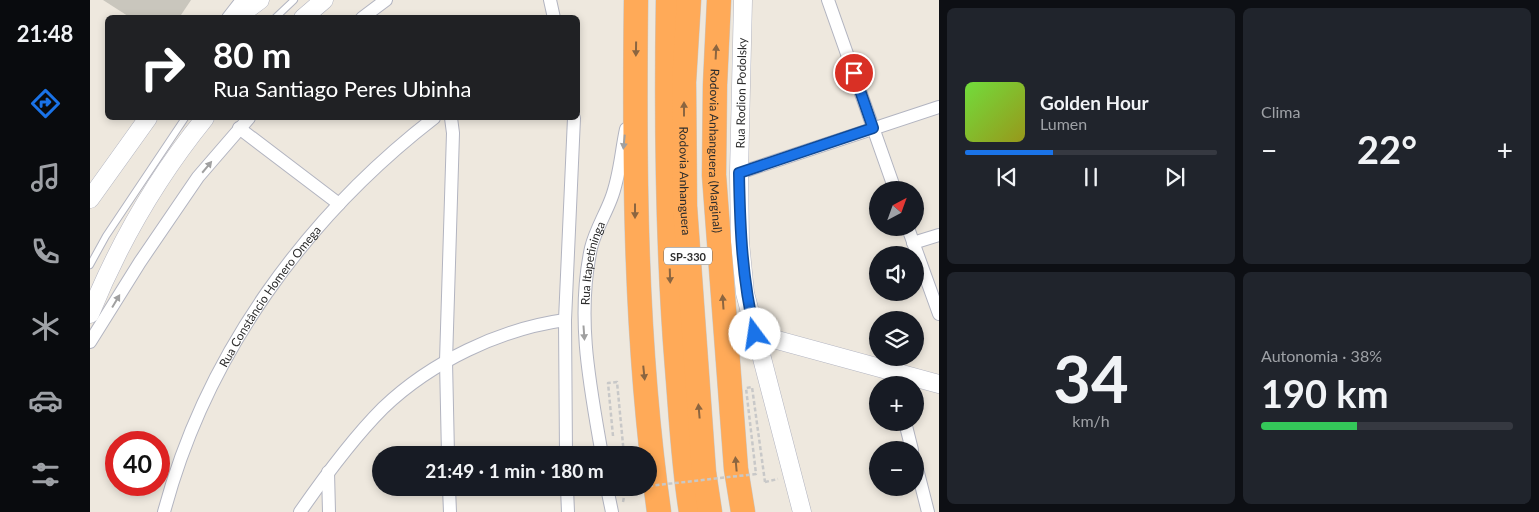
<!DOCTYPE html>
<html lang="pt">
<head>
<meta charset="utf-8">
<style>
	body { margin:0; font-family:Lato,sans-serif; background:#20242c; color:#f1f3f6; height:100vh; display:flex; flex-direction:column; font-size:19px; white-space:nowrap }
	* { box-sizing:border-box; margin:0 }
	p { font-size:16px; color:#9ea1a6 }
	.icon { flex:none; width:28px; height:28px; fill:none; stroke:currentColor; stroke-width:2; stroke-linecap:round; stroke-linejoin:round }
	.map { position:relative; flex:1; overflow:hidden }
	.drawer { display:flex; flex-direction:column; gap:8px; padding:8px; background:#0d0f14; width:600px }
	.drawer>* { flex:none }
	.hud { position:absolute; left:15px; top:15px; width:475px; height:105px; border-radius:8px; box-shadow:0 2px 8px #0003; background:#202124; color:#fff; overflow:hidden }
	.needle { width:32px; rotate:41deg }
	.buttons { position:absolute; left:779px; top:181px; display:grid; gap:10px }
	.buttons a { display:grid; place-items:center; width:55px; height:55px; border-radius:50%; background:#171b24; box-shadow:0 2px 8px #0003; font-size:25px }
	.speed { position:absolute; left:15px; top:431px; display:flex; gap:10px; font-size:25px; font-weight:700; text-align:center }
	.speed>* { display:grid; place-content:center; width:65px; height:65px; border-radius:50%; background:#171b24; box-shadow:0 2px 8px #0003; line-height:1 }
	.speed .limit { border:8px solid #d22; background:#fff; color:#111 }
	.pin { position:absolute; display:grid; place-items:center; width:42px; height:42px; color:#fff; margin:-21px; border:2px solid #fff; border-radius:50%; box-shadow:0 1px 5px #0007 }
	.me { position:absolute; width:55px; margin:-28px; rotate:346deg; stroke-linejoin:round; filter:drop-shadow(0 0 4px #0008) }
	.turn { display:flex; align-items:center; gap:18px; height:105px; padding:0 25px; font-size:22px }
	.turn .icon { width:65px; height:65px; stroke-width:2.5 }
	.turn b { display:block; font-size:35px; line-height:42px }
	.big { font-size:38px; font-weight:700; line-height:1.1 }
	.drawer .widget { flex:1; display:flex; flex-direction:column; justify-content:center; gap:8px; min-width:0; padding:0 18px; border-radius:8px; background:#20242c }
	.drawer .dial { align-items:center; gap:0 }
	.dial b { font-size:65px; line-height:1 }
	.song { display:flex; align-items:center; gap:15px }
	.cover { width:60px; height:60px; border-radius:8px; background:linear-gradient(135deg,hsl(100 70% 55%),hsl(60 70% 35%)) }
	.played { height:5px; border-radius:2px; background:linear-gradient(90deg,#1a73e8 35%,#363941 35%) }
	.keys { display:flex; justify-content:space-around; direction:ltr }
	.heat { display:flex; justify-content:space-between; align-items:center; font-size:28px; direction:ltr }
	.charge { height:8px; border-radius:4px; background:linear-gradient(90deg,#34c759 38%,#363941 0) }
	.drawer .tiles { flex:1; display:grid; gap:8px; grid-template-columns:repeat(2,1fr) }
	.trip { position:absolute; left:282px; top:446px; width:285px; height:50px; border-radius:25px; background:#171b24; box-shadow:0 2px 8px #0003; font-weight:700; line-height:50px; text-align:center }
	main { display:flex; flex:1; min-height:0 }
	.dock { display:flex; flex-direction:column; width:90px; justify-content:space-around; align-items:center; background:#090b0e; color:#9ea1a6 }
	.dock .icon { width:35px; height:35px }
	.dock .selected { color:#1a73e8 }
	.dock b { font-size:22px; color:#f1f3f6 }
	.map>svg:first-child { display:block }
	.building { fill:#c9c6bd }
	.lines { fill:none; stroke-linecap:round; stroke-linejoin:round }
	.lane-casing { stroke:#b2b4c0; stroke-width:8 }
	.street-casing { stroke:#b2b4c0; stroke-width:14 }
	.secondary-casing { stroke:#b2b4c0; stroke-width:19 }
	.highway-casing { stroke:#c8c8c8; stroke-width:25 }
	.path { stroke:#c8c8c8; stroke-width:2.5; stroke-dasharray:4 2.5; stroke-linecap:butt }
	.lane { stroke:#fff; stroke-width:6 }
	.street { stroke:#fff; stroke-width:12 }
	.secondary { stroke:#fff; stroke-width:18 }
	.highway { stroke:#ffaa58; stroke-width:24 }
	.path-bridge { stroke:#c8c8c8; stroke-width:2.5; stroke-dasharray:4 2.5; stroke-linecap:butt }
	.oneway { fill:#8b6540 }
	.oneway2 { fill:#a0a0a0 }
	.route-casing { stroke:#114b97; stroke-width:12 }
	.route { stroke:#1a73e8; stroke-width:9 }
	.labels { text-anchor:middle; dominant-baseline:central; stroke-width:4; stroke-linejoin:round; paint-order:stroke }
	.shield { fill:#fff; stroke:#6b6b6b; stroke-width:1 }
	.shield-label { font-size:11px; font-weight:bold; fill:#2c2c2c }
	.street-label { font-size:12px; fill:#2c2c2c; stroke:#fff }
</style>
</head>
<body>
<main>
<nav class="dock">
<b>21:48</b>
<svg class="icon selected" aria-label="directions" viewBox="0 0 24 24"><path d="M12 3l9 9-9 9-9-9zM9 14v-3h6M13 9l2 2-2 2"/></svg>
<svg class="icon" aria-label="music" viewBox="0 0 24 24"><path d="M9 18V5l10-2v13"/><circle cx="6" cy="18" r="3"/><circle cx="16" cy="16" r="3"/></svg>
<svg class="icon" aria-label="phone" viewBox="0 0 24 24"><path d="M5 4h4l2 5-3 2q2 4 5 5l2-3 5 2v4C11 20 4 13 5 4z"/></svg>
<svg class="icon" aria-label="climate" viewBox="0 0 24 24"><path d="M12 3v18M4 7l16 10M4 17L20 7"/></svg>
<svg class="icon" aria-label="car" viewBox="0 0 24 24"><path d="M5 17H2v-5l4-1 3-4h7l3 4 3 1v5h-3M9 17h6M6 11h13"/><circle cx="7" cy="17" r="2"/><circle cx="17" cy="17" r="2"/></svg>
<svg class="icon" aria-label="filters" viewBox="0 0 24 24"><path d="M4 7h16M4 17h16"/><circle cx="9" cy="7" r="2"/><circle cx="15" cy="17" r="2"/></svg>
</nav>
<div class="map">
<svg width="849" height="512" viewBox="0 0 849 512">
	<rect width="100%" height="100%" fill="#eee8de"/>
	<path class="building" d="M13 0H101L89 18H41Z"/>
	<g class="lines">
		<g class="lane-casing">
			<g id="lane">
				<path d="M185 18 204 0"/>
				<path d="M0 265 16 236 95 118"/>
			</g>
		</g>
		<g class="street-casing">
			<g id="street">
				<path d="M460 0 464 18"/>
				<path d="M738 0 805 190"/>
				<path d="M138 18 152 0"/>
				<path d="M272 18 296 0"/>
				<path d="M149 128 249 204"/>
				<path d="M649 173 849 107"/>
				<path d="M818 228 849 314"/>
				<path d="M823 243 849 235"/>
				<path d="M0 342 50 262 108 177 159 118"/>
				<path d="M803 372 806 385"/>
				<path d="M815 422 822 450"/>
				<path d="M358 455 356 361 363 133 361 118"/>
				<path d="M476 455 475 320 484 118"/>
				<path id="s1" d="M512 455C500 386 486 318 501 248 505 231 515 215 521 199 530 176 531 152 536 129"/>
				<path d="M825 461 838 512"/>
				<path d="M238 472 239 512"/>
				<path d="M359 488 360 512"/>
				<path d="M477 488 478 512"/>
				<path d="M517 488 522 512"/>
				<path id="s2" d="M74 512C116 354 216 217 344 118"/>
				<path d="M210 512C235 476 262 439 293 408 341 362 410 329 475 320"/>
			</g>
		</g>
		<g class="secondary-casing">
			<g id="secondary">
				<path d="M653 0 649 173 650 242 655 293 712 512"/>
				<path d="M146 18 170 0"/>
				<path d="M213 18 234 0"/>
				<path d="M0 199 58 118"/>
				<path d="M0 314C28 245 68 176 115 118"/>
				<path d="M665 334 849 384"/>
			</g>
		</g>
		<g class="highway-casing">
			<g id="highway">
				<path d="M546 0C544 171 545 342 569 512"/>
				<path d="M578 0C576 123 577 245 587 368 591 416 593 464 601 512"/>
				<path id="s3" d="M599 0 594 82 595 206 614 472 620 512"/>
				<path id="s4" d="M629 0 625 85 624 175 646 469 653 512"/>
			</g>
		</g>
		<g class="path">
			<path d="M523 436 518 383 527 382 534 455"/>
			<path d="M675 482 688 479"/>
			<path d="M533 502 536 488"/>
		</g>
		<use href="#lane" class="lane"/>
		<use href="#street" class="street"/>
		<use href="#secondary" class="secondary"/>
		<use href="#highway" class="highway"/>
		<g class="path-bridge">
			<path d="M559 486 666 474 656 388 662 387 675 482"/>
			<path d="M528 488V490L546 488"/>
		</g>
	</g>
	<defs><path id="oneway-solid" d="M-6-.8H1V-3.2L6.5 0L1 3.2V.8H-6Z" transform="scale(1.25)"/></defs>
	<g class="oneway">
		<use href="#oneway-solid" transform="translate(546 49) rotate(91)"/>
		<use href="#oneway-solid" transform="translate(626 52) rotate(-87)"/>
		<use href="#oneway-solid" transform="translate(594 109) rotate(-90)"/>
		<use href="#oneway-solid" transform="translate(545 211) rotate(90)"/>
		<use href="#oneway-solid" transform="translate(580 276) rotate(88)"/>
		<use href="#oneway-solid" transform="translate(633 302) rotate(-94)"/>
		<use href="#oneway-solid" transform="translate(554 373) rotate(84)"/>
		<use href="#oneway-solid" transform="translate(609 411) rotate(-95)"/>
		<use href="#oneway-solid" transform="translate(646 464) rotate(-95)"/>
	</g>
	<g class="oneway2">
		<use href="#oneway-solid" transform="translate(534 142) rotate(96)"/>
		<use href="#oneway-solid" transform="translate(117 167) rotate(-50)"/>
		<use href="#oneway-solid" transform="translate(26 301) rotate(-59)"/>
		<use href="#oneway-solid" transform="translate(494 333) rotate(86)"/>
	</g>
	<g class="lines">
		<g class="route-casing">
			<path id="route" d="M665 334C652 278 650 230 649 173L783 128 764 73"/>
		</g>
		<use href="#route" class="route"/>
	</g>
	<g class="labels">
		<rect class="shield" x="574" y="247.5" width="48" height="17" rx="4"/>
		<g class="shield-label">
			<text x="598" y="256">SP-330</text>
		</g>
		<g class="street-label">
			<text transform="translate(651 93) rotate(-89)">Rua Rodion Podolsky</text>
			<text stroke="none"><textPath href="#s4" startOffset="151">Rodovia Anhanguera (Marginal)</textPath></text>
			<text stroke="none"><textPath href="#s3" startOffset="181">Rodovia Anhanguera</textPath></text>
			<text stroke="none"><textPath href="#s1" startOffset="194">Rua Itapetininga</textPath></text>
			<text stroke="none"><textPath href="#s2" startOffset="242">Rua Constâncio Homero Omega</textPath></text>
		</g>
	</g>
</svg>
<div class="buttons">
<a><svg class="needle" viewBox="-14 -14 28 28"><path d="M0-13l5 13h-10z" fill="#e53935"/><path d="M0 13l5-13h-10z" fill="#9ea1a6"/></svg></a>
<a><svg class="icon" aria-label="sound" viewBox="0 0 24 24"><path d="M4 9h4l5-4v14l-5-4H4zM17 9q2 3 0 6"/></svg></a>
<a><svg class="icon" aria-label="layers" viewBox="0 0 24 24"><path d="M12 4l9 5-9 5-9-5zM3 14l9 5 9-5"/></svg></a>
<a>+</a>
<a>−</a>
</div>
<div class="speed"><div class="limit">40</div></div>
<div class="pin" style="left:764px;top:73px;background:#d93025"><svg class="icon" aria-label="arrive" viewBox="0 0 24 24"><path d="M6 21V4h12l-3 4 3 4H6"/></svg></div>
<svg class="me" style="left:665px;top:334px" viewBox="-20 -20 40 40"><circle r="19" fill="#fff"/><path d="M0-13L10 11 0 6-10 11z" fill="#1a73e8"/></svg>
<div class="trip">21:49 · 1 min · 180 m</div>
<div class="hud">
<div class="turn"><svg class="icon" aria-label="right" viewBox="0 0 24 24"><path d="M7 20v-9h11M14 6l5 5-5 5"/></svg><div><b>80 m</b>Rua Santiago Peres Ubinha</div></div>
</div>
</div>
<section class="drawer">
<div class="tiles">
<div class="widget">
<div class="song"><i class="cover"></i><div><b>Golden Hour</b><p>Lumen</p></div></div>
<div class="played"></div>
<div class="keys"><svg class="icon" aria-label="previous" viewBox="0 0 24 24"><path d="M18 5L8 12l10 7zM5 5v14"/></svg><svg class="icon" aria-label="pause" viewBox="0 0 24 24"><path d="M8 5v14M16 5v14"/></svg><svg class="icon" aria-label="next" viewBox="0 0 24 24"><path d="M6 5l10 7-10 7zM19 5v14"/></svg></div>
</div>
<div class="widget"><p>Clima</p>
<div class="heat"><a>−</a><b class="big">22°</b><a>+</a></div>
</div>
<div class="widget dial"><b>34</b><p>km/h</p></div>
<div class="widget"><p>Autonomia · 38%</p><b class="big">190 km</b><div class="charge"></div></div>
</div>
</section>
</main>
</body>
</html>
